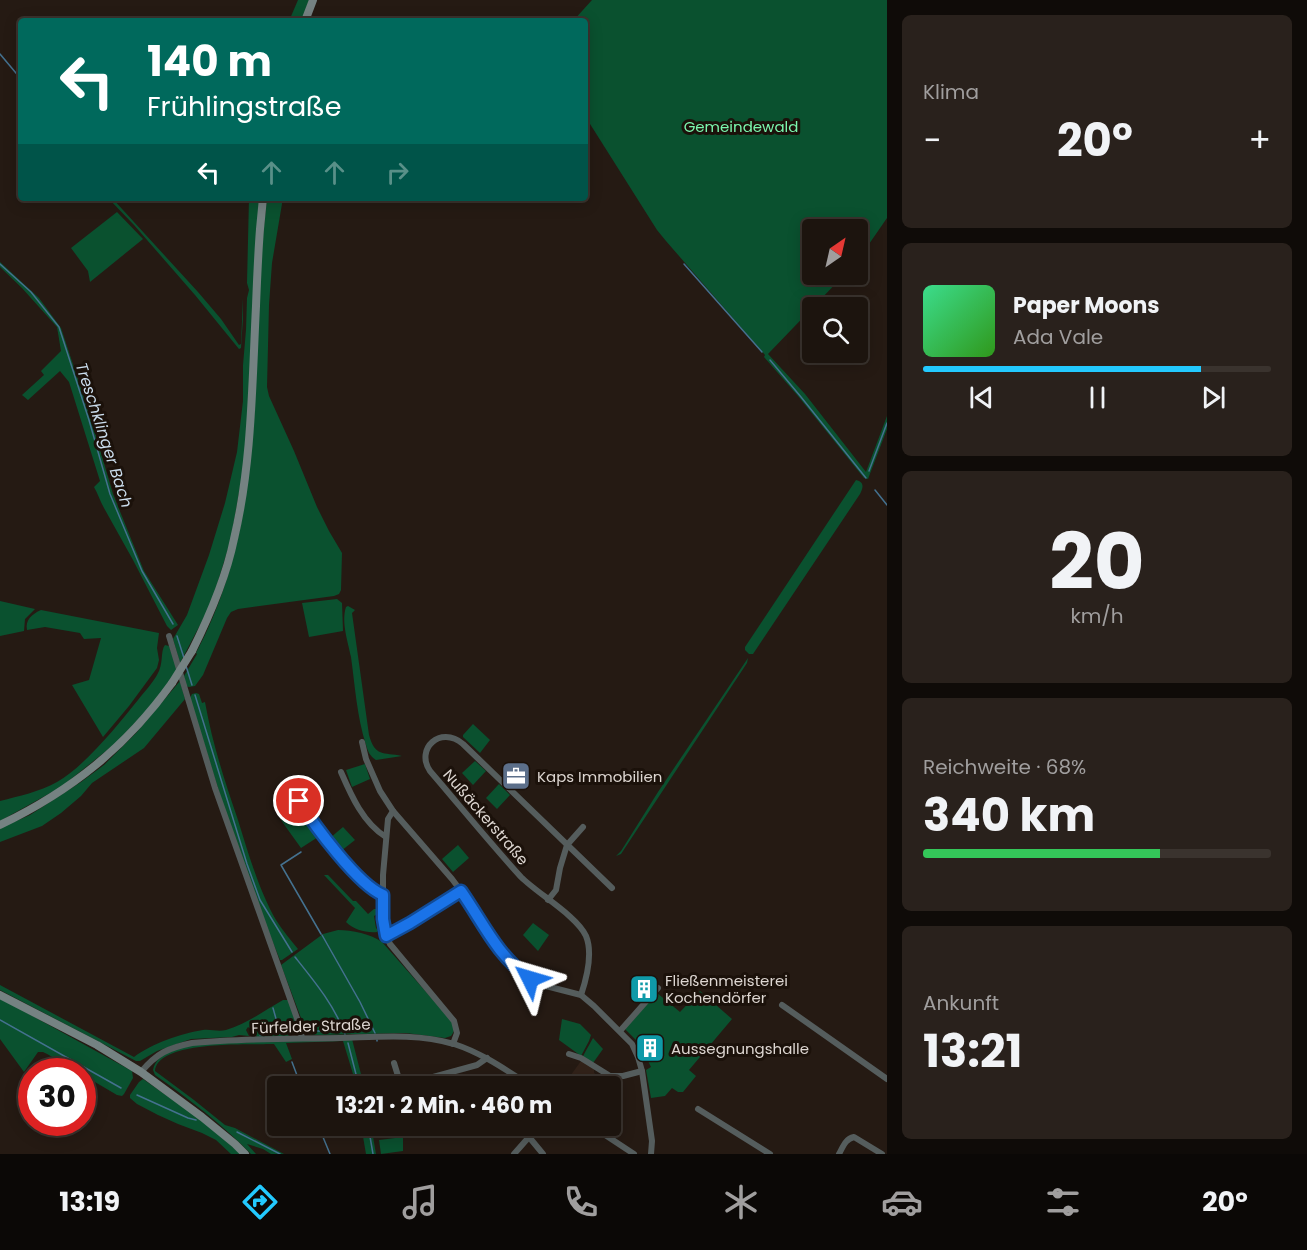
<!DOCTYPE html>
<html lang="de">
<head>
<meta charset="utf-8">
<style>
	body { margin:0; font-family:Poppins,sans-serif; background:#29211c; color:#f1f3f6; height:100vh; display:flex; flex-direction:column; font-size:22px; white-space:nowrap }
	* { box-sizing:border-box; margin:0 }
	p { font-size:20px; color:#a09e9e }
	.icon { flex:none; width:33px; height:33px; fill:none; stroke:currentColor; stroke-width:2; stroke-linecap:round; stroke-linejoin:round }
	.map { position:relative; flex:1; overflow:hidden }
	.details { display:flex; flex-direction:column; gap:15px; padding:15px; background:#0f0b08; width:420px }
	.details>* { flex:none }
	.banner { position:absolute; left:18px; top:18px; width:570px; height:183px; border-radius:6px; box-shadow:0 3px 15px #0003,0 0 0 2px #3a332e; background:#00695c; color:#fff; overflow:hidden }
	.needle { width:39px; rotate:34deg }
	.tools { position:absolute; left:802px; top:219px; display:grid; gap:12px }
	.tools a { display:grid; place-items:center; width:66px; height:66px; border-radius:6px; background:#1c140e; box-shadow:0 3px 15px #0003,0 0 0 2px #3a332e; font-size:30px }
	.speed { position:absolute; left:18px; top:1058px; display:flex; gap:12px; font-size:30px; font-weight:700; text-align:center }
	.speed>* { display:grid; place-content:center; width:78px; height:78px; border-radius:50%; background:#1c140e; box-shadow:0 3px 15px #0003,0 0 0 2px #3a332e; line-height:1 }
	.speed .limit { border:9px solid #d22; background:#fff; color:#111 }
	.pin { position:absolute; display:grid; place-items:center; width:51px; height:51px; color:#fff; margin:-26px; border:3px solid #fff; border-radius:50%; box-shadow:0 2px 6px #0007 }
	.me { position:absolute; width:66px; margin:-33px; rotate:310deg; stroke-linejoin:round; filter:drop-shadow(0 0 4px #0008) }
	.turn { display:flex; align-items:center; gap:21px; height:126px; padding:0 30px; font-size:27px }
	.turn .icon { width:78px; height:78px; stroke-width:2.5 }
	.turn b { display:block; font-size:42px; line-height:51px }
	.lanes { display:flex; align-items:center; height:57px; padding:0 30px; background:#0003; justify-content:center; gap:30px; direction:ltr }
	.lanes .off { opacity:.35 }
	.big { font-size:45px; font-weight:700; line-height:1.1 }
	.details .tile { flex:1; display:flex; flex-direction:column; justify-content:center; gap:9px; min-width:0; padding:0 21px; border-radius:9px; background:#29211c }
	.details .dial { align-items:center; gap:0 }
	.dial b { font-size:78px; line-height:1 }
	.song { display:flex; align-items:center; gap:18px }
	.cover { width:72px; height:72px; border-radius:9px; background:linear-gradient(135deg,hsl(150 70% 55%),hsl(110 70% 35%)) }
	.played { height:6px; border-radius:3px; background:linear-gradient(90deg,#23c9fe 80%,#3a332e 80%) }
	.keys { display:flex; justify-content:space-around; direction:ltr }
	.heat { display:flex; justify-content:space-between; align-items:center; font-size:33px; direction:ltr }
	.charge { height:9px; border-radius:4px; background:linear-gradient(90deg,#34c759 68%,#3a332e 0) }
	.trip { position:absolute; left:267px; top:1076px; width:354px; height:60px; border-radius:6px; background:#1c140e; box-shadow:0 3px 15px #0003,0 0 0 2px #3a332e; font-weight:700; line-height:60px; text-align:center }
	.tab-bar { display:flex; height:96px; justify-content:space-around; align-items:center; background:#0b0806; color:#a09e9e }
	.tab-bar .icon { width:42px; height:42px }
	.tab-bar .active { color:#23c9fe }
	.tab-bar b { font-size:27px; color:#f1f3f6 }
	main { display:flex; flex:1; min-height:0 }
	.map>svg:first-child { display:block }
	.built { fill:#322219 }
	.green { fill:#0a512f }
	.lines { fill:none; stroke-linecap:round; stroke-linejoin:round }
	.stream { stroke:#44718f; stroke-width:1.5 }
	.street { stroke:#555d5d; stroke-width:6 }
	.secondary { stroke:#758282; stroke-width:8 }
	.secondary-bridge { stroke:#758282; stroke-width:8 }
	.route-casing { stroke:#114b97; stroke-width:15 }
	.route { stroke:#1a73e8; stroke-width:10 }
	.labels { text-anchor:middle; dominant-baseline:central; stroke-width:6; stroke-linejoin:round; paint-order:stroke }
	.park-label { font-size:15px; fill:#7bf6ae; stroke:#1b110a }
	.poi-label { font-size:15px; fill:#ddd6d1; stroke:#1b110a; text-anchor:start }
	.street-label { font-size:15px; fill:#ddd6d1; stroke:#1b110a }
	.water-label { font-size:16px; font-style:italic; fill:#cbdded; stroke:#1b110a }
</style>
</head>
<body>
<main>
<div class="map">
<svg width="887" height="1154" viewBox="0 0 887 1154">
	<rect width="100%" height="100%" fill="#251a13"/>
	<path class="built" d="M581 1061 594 1069V1073L602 1079 597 1086H563Z"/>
	<g class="green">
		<path d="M298 0H309L302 21H289Z"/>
		<path d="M592 0H887V218L858 260V230H813V274L844 275 768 354 805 394 866 472 887 416V429L868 479 864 478 798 396 764 357 765 355 666 241 657 230 585 116V21H573Z"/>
		<path d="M108 198H112L198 292 221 319 239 345 241 344 243 298V318L241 348 239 349 195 295 134 225Z"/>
		<path d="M249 198H260L246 452 231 539 211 604 180 663 173 639 187 615 209 555 225 503 237 452 243 401V365L246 330 247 298 249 290 247 283Z"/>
		<path d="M267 198H283L272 263 269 305 267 387 269 396 294 451 317 507 329 531 342 553 341 590 339 594 334 596 238 609 231 612 227 618 203 675 195 686 189 687 186 686 184 676 197 654 196 653C262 528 253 397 261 261 262 240 265 219 267 198Z"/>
		<path d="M117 212 143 239 90 282 88 271 71 248Z"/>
		<path d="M0 262 39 298 61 328 91 419 113 494 144 571 178 625 171 630 167 626 133 560 104 508C100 501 98 494 94 487L100 481 69 382 60 371 28 400 22 395 44 375 41 371 61 351 57 327 22 288 0 267Z"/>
		<path d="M856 480C865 482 863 488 860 494L755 651 753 654H749L745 650V647Z"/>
		<path d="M337 599 342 603 343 631 309 637 302 603Z"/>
		<path d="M0 601 35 609 25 619 24 631 0 636Z"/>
		<path d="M348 606 355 610 352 613 369 735C375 757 383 752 402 756L376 760C370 756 368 752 366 745 357 717 355 686 351 657 348 642 341 622 346 607Z"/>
		<path d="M41 610 159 633 157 648 159 660 157 668 129 706 103 737 72 685 89 680 101 638 84 639 80 633 45 627 27 630C25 620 32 614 41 610Z"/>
		<path d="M165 645 169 646 177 669 157 699 116 743 61 787 0 821V801C19 796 39 792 57 782 85 766 117 726 138 700 144 692 152 684 157 675 164 664 160 651 165 645Z"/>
		<path d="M748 658 747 663 621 854 616 856 621 851 658 792Z"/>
		<path d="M180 681 185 699 144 748 92 783 81 796 61 813 42 826 0 842V828L30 815 81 782 104 765 137 732Z"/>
		<path d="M196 693 199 694 202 703 205 702C212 742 224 779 237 817 247 849 259 891 276 920 282 930 290 939 298 949L282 960H280L262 915 227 817 190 698 192 694Z"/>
		<path d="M473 724 490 740 480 753 463 737V735Z"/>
		<path d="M475 761 486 771 473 785 462 773Z"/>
		<path d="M365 764 370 779 352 787 346 770Z"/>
		<path d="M499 784 510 795 497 809 486 798Z"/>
		<path d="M296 807 318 837 301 848 283 823 278 814 283 812 285 814Z"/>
		<path d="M343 827 355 840 341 851 330 838Z"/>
		<path d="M458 845 469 858 453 872 442 859Z"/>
		<path d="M324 875H328L353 901H356L368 914 374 909H379V913L374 916 376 928 378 930 377 932C366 933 354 930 346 922L355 908Z"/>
		<path d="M533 923 549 935 538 951 523 935Z"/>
		<path d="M338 930C352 930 371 934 382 942L450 1019C454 1025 456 1030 451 1036L445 1038 406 1033 317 1035 310 1034 306 1031 281 965 323 934Z"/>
		<path d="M0 985 134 1057C151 1044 182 1033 203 1030 211 1029 218 1032 226 1030 247 1024 265 1010 283 1000H288L297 1024C296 1031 294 1034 287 1036L257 1037 252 1030 248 1027 246 1030 249 1036 239 1035 232 1037 191 1039 157 1051 140 1061H136L0 990Z"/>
		<path d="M700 991 732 1019 689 1070 696 1076 683 1092H678L672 1088 665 1096 651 1098 646 1070 651 1067 639 1043 625 1029 657 993 680 1012Z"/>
		<path d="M0 998 132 1071 133 1078 124 1094 122 1096 117 1095 83 1075 82 1071C67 1071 57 1058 43 1052H38L24 1072 0 1039Z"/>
		<path d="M562 1019 580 1024 591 1035 589 1041 581 1056 559 1040Z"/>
		<path d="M593 1038 603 1049 593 1063 583 1056Z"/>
		<path d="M352 1039 364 1086H355L353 1074 343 1041 286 1043 292 1059 286 1062 274 1044H270C247 1045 158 1040 155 1071L194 1100 225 1125 235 1128 284 1154H271L263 1149 247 1144 256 1154H251C222 1124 189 1099 155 1075L153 1070C157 1052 177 1049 193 1044Z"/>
		<path d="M143 1079 200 1119 241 1154H231L216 1140 202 1133 178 1124 158 1115 137 1104 130 1098V1095L139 1082Z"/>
		<path d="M361 1125H371L376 1154H366Z"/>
		<path d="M403 1137V1151L381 1154 379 1140Z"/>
	</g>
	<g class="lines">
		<g class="stream">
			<path d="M0 54 21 79"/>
			<path d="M0 264 31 292 59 327 89 420 110 494 142 571 173 624"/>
			<path d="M684 264 762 352"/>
			<path d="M770 360 801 397 866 478"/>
			<path d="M869 471 887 423"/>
			<path d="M875 490 887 505"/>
			<path d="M177 636 184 658"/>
			<path d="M186 666 192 685"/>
			<path d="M195 695 247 864 260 900 292 952"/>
			<path d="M301 852 281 865 321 934"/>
			<path d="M322 935 360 1002 375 1033"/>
			<path d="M295 957C315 982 334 1005 345 1034"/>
			<path d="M273 1008 280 1033"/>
			<path d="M0 1020 121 1088"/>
			<path d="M313 1031H344"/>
			<path d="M260 1035 288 1033"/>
			<path d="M377 1040V1041"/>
			<path d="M348 1043 359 1086"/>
			<path d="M292 1062 301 1086"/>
			<path d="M137 1095 188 1118 196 1120"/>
			<path d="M318 1125 330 1154"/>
			<path d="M368 1125 373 1154"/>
			<path d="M237 1132 280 1154"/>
		</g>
		<g class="street">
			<path d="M169 636 215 788 299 1024 302 1038"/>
			<path d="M362 742 366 759 380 791 393 811 452 879 470 903 494 943 509 961 530 979 542 985 581 995 594 1006 632 1044 638 1057 642 1071 652 1141 651 1154"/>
			<path d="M341 772C351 795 363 823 386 837"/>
			<path d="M292 789C307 816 355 884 383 895"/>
			<path d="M393 811 388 819 383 875V919L384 930 390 944 454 1021 457 1033 453 1044"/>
			<path d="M548 900 556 890 560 868 567 845 583 827"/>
			<path d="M386 936 461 891"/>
			<path d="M581 995C587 977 593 953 586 936 577 916 538 894 521 877 490 843 460 806 430 771 415 749 440 725 463 744L612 888"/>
			<path d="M782 1005 887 1079"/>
			<path d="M620 1031 658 988"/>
			<path d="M569 1054 581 1058 610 1076H623L642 1071"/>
			<path d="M394 1063 399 1079 404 1085 477 1065 487 1058"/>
			<path d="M141 1072C157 1053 168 1048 192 1043 241 1038 290 1039 340 1038 378 1037 416 1033 454 1044 482 1053 506 1070 531 1086"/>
			<path d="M698 1109 770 1154"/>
			<path d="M405 1125 407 1129 411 1132 415 1130 416 1125"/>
			<path d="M590 1125 634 1154"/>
			<path d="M529 1137 543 1154"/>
			<path d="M514 1154 529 1137 534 1125"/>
			<path d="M839 1154C843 1147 845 1139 854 1137L882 1154"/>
		</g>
		<g class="secondary">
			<path d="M305 21 313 0"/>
			<path d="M192 651C210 615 226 578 234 539 252 463 252 385 256 306 257 280 258 255 260 229L263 198"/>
			<path d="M0 825C71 791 126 747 172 683"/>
			<path d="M0 995 97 1045 141 1072 202 1117 235 1144 245 1154"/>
		</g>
		<path class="secondary-bridge" d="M172 683 192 651"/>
	</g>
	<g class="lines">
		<g class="route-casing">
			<path id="route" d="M299 801C314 825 358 885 383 895V919L386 936 410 923 461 891C484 924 496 954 530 979"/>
		</g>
		<use href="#route" class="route"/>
	</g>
	<defs>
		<g id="office-square" transform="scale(1.5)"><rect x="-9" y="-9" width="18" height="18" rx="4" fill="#5c6f8a" stroke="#1b110a"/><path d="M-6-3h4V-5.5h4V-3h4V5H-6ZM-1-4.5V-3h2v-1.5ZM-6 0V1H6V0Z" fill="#fff"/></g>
		<g id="building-square" transform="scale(1.5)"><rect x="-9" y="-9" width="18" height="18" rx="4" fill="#0f9aa8" stroke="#1b110a"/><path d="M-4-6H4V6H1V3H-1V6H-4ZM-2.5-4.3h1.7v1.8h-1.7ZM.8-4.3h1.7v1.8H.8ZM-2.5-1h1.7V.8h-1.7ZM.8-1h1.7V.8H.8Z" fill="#fff"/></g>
	</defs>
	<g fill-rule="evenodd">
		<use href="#office-square" x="516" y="776"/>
		<use href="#building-square" x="644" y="989"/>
		<use href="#building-square" x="650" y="1048"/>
	</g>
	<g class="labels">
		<g class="park-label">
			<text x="741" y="126">Gemeindewald</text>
		</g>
		<g class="poi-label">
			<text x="537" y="776">Kaps Immobilien</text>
			<text x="665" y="980">Fließenmeisterei<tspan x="665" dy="17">Kochendörfer</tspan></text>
			<text x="671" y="1048">Aussegnungshalle</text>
		</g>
		<g class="street-label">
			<text transform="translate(486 817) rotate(49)">Nußäckerstraße</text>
			<text transform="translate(311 1026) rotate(-2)">Fürfelder Straße</text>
		</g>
		<g class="water-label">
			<text transform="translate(104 435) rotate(72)">Treschklinger Bach</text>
		</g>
	</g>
</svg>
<div class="tools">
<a><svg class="needle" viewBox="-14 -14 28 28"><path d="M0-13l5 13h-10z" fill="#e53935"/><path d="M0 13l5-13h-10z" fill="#a09e9e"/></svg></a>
<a><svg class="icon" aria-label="search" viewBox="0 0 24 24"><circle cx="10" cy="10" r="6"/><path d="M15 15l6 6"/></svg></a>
</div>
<div class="speed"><div class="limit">30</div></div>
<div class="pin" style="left:299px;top:801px;background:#d93025"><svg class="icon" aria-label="arrive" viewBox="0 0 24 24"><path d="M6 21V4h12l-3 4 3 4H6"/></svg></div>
<svg class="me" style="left:530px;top:979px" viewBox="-20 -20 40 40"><path d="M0-17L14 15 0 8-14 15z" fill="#1a73e8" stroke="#fff" stroke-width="4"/></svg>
<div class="trip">13:21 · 2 Min. · 460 m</div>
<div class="banner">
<div class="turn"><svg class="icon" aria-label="left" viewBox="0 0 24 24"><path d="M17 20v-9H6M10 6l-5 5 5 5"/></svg><div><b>140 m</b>Frühlingstraße</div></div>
<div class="lanes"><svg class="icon" aria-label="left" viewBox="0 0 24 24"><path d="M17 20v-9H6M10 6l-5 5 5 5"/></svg><svg class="icon off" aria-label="ahead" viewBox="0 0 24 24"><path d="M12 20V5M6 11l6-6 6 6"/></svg><svg class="icon off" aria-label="ahead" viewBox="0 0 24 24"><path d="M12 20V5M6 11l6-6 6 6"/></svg><svg class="icon off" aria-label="right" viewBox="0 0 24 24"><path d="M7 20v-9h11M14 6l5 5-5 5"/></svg></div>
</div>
</div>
<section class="details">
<div class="tile"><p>Klima</p>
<div class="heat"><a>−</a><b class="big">20°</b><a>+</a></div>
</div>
<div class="tile">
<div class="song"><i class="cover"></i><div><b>Paper Moons</b><p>Ada Vale</p></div></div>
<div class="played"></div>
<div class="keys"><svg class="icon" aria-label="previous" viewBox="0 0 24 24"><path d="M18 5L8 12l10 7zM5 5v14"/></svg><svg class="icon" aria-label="pause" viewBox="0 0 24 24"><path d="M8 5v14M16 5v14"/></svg><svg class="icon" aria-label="next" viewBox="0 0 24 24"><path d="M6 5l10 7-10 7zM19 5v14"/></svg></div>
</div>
<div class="tile dial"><b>20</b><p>km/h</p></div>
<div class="tile"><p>Reichweite · 68%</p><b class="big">340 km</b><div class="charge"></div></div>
<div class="tile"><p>Ankunft</p><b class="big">13:21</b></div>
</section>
</main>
<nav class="tab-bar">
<b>13:19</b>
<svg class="icon active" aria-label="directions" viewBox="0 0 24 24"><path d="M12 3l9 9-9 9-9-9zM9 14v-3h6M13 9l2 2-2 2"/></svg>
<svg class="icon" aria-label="music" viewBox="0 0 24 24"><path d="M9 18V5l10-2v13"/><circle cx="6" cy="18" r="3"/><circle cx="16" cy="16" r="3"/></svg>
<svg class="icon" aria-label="phone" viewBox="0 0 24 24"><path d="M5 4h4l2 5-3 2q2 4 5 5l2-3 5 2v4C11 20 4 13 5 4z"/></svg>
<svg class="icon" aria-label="climate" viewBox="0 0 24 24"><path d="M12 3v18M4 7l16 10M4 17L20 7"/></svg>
<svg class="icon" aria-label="car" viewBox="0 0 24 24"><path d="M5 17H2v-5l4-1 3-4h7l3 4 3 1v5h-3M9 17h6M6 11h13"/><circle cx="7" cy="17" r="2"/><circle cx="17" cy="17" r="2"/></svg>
<svg class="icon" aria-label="filters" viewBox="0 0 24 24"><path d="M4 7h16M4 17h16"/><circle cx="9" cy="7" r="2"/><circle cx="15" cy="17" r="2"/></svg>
<b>20°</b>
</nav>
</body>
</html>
